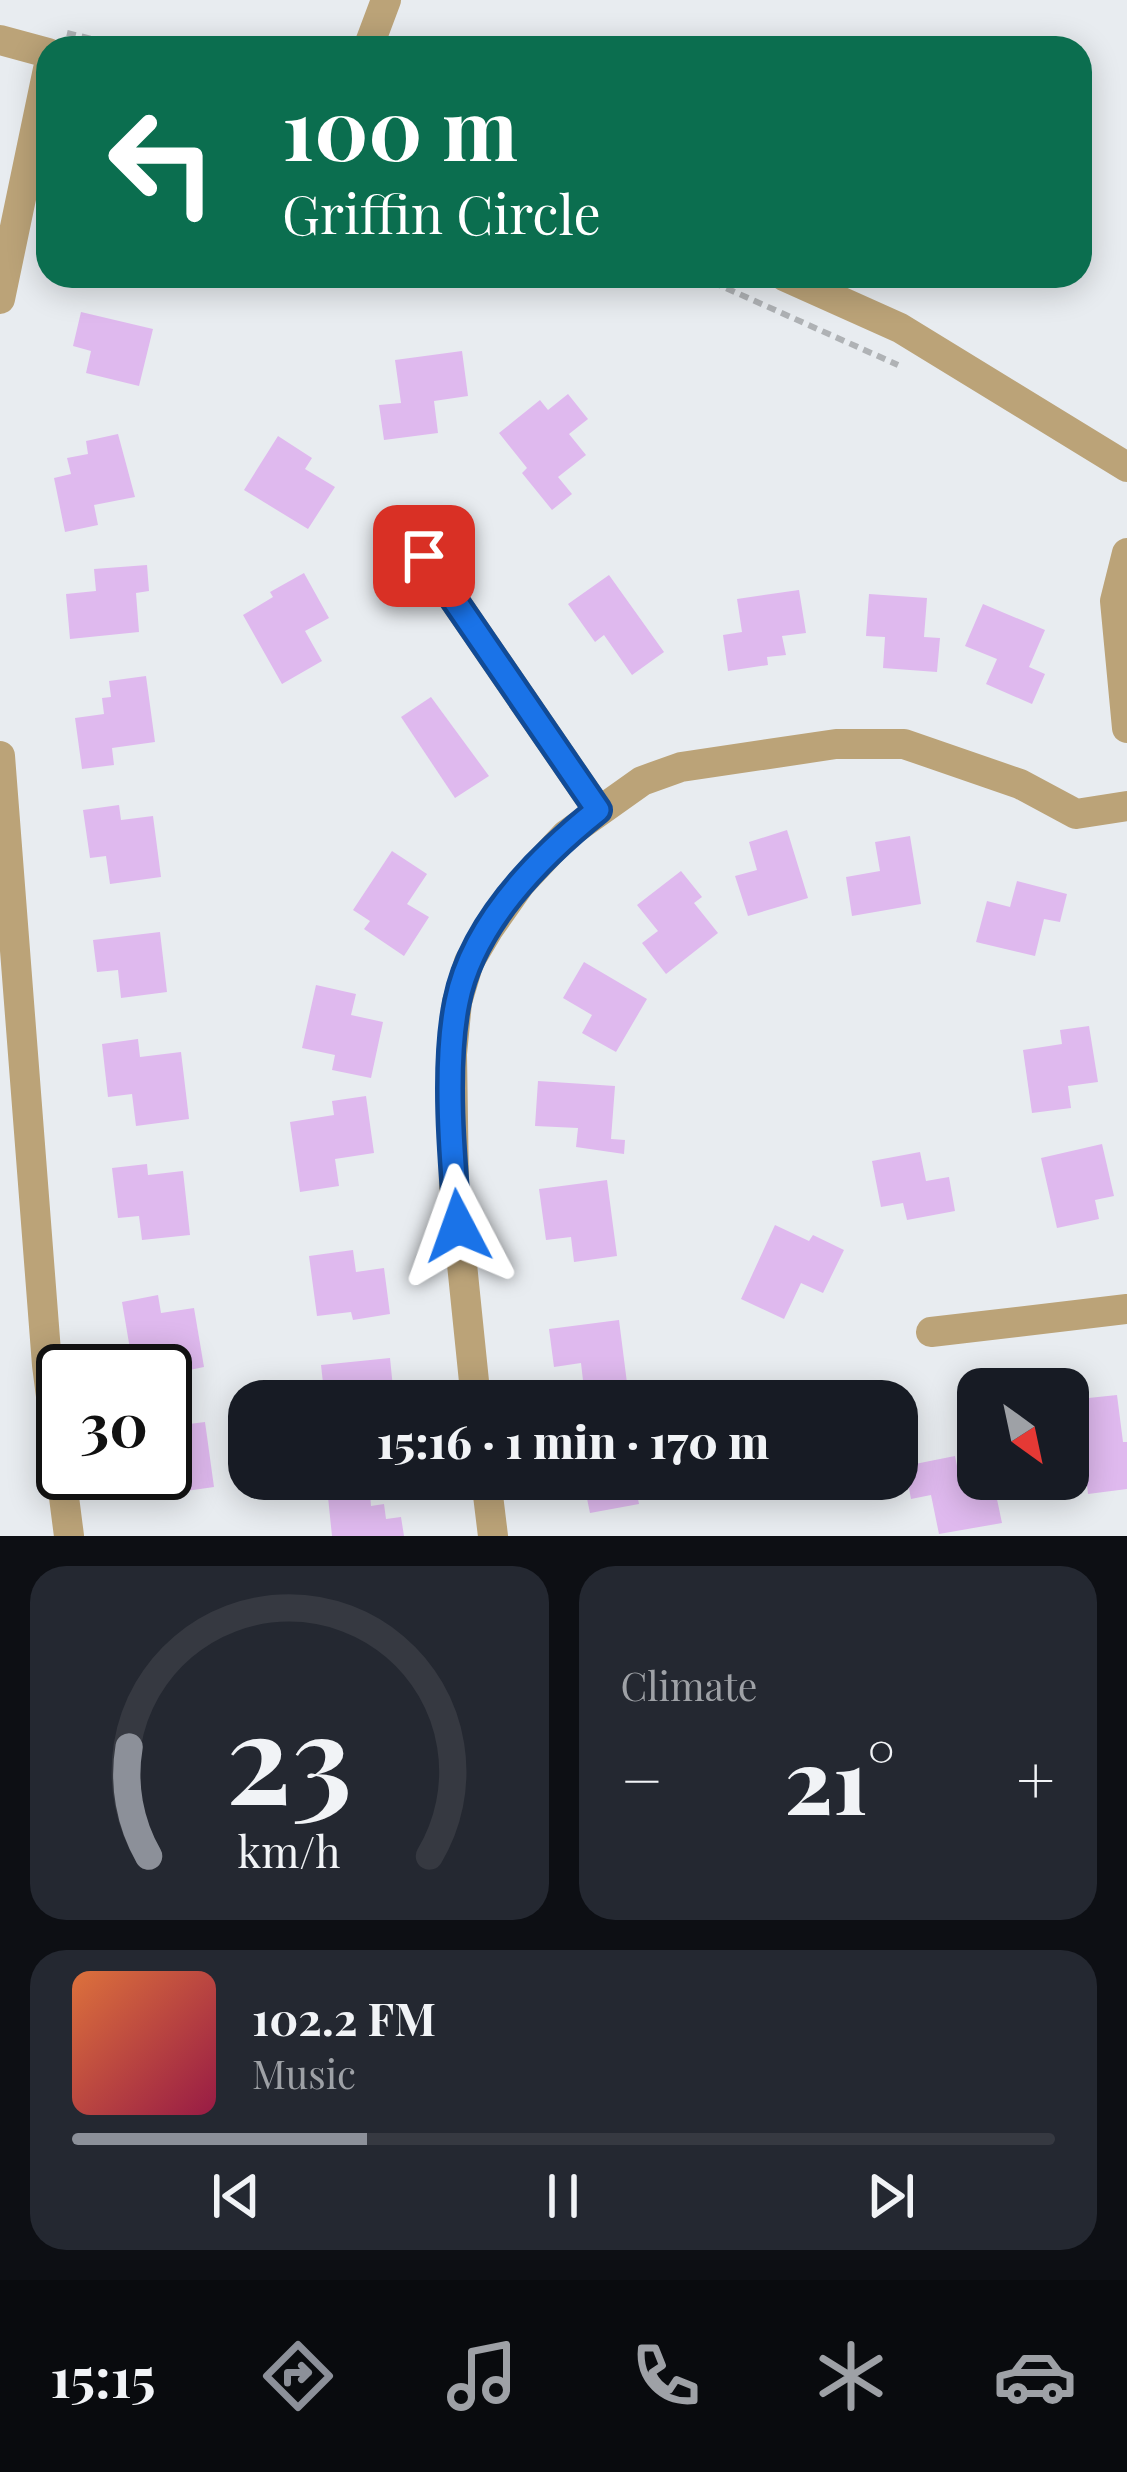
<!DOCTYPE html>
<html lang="en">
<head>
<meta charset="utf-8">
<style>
	body { margin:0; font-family:"Playfair Display",serif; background:#242831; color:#f1f3f6; height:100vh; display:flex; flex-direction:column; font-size:45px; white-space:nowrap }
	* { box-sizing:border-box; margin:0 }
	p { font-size:39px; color:#9ea1a6 }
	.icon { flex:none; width:66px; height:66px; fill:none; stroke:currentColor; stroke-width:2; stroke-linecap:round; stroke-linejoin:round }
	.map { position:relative; height:1536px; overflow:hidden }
	.details { display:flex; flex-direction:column; gap:30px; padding:30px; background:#0d0f14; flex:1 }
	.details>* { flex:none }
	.hud { position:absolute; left:36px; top:36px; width:1056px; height:252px; border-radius:36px; box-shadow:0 6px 30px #0003; background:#0b6e4f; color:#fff; overflow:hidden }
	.needle { width:78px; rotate:147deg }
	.tools { position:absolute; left:957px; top:1368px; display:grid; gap:24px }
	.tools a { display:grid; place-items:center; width:132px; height:132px; border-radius:24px; background:#171b24; box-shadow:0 6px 30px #0003; font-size:60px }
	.speed { position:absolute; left:36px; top:1344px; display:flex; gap:24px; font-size:60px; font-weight:700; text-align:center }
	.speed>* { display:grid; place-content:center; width:156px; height:156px; border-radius:50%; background:#171b24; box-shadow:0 6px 30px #0003; line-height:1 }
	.speed .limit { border:6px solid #111; border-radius:18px; background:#fff; color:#111 }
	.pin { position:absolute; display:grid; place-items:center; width:102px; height:102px; color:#fff; margin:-51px; border-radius:24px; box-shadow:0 6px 18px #0006 }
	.me { position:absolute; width:132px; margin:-66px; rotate:356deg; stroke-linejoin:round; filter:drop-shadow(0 0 9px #0008) }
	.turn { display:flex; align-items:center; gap:42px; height:252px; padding:0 48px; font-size:54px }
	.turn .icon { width:156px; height:156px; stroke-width:2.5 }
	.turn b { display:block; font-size:84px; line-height:102px }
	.big { font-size:90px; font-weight:800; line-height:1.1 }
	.details .card { flex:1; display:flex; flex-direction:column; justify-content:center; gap:18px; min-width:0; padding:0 42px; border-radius:36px; background:#242831 }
	.details .dial { align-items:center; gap:0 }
	.dial svg { height:312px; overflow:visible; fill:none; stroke:#363941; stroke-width:7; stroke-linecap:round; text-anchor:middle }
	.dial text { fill:#f1f3f6; stroke:none }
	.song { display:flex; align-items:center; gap:36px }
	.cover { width:144px; height:144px; border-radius:18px; background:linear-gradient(135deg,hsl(20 70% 55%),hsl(340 70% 35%)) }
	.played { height:12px; border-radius:6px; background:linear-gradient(90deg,#8c9099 30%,#363941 30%) }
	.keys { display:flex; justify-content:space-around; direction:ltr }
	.heat { display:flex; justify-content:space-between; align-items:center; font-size:66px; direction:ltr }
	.details .tiles { flex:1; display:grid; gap:30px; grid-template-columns:1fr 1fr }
	.card:last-child { grid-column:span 2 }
	.trip { position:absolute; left:228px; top:1380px; width:690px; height:120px; border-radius:36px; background:#171b24; box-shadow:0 6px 30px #0003; font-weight:800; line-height:120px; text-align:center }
	.tabs { display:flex; height:192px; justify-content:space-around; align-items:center; background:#090b0e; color:#9ea1a6 }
	.tabs .icon { width:84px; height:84px }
	.tabs .active { color:#8c9099 }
	.tabs b { font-size:54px; color:#f1f3f6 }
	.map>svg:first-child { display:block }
	.building { fill:#dfb9ee }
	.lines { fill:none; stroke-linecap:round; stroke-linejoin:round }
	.path { stroke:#afb2b5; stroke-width:6; stroke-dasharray:9 6; stroke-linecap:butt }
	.minor { stroke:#bba378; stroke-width:30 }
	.route-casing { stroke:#114b97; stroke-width:30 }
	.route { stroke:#1a73e8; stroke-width:21 }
</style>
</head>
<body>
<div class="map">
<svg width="1127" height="1536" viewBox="0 0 1127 1536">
	<rect width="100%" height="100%" fill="#e8ecf0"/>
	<g class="building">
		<path d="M81 312 153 329 139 386 86 373 91 351 73 346Z"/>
		<path d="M462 351 468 396 434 401 438 433 384 440 379 405 401 403 395 360Z"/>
		<path d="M568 394 588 419 569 434 586 455 558 477 572 494 552 510 522 473 527 468 499 433 540 400 548 410Z"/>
		<path d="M118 434 135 497 94 505 98 525 65 532 54 478 71 474 67 458 88 454 86 441Z"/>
		<path d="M278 436 312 458 305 469 335 487 308 529 244 490Z"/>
		<path d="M147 565 149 591 136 593 139 632 70 639 66 594 96 591 94 569Z"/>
		<path d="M304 573 329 618 305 631 322 661 282 684 243 615 273 597 270 592Z"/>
		<path d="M609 575 664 652 632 675 604 635 595 642 568 604Z"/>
		<path d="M799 590 806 633 782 636 786 655 767 657 768 665 728 671 723 635 742 632 737 599Z"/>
		<path d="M869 594 927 598 924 637 940 638 937 672 883 668 885 637 866 636Z"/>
		<path d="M983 604 1045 630 1029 667 1045 674 1032 704 986 684 997 659 965 646Z"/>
		<path d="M146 676 155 742 112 748 114 765 82 769 75 718 104 714 102 698 111 697 109 681Z"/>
		<path d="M431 697 489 776 455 798 401 717Z"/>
		<path d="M119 805 121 820 153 816 161 877 110 884 106 856 90 858 83 810Z"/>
		<path d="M787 830 808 898 748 916 735 876 757 870 749 842Z"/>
		<path d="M910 836 921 904 852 916 846 877 880 871 875 842Z"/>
		<path d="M392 851 427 874 407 904 429 917 404 956 364 929 370 921 353 910Z"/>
		<path d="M681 871 702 897 694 903 718 933 666 974 642 943 658 931 637 905Z"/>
		<path d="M1017 881 1067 894 1060 922 1044 919 1035 956 976 942 987 901 1010 907Z"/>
		<path d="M160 932 167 992 121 998 118 970 97 972 93 940Z"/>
		<path d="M584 962 647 999 616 1052 582 1033 592 1015 563 998Z"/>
		<path d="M316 985 356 994 351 1015 383 1022 371 1078 332 1070 335 1055 302 1048Z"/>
		<path d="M1089 1026 1098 1082 1068 1086 1071 1108 1032 1113 1023 1050 1062 1044 1060 1030Z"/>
		<path d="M138 1039 140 1057 181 1052 189 1119 136 1126 132 1094 108 1097 102 1044Z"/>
		<path d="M538 1081 615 1086 611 1139 625 1140 624 1154 576 1147 578 1128 535 1126Z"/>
		<path d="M366 1096 374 1153 335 1159 339 1186 300 1192 290 1122 334 1115 332 1101Z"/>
		<path d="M1102 1144 1114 1196 1095 1200 1099 1219 1057 1228 1041 1158Z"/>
		<path d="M920 1152 926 1181 949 1177 955 1211 907 1220 903 1203 881 1207 872 1161Z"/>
		<path d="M147 1164 148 1175 183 1171 190 1235 142 1240 139 1216 118 1218 112 1168Z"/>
		<path d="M607 1180 617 1256 574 1262 571 1237 546 1240 539 1189Z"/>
		<path d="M775 1225 809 1241 813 1235 844 1250 823 1293 801 1283 784 1319 741 1299Z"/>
		<path d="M353 1250 356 1272 384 1268 390 1314 353 1320 351 1312 317 1316 309 1256Z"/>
		<path d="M158 1295 161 1313 194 1308 204 1367 165 1375 160 1371 156 1350 131 1355 122 1302Z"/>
		<path d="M619 1320 627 1383 584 1389 581 1363 554 1367 549 1329Z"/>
		<path d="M390 1358 394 1398 325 1401 321 1365Z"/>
		<path d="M1117 1395 1123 1442H1127V1489L1088 1494 1083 1450 1068 1452V1426L1081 1424 1079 1399Z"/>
		<path d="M170 1404 172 1420 180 1419 181 1425 205 1422 214 1487 172 1493 165 1458V1405Z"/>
		<path d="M955 1456 958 1471 976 1467 980 1487 994 1485 1002 1523 939 1534 931 1495 911 1499 905 1466Z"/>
		<path d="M562 1479H634L639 1504 590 1513 585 1489 564 1492Z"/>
		<path d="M370 1493 371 1506 384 1504 386 1519 401 1517 404 1536H332L328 1497Z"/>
	</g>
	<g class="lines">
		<g class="path">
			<path d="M67 33 92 39 91 48"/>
			<path d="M699 276 898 365"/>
		</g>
		<g class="minor">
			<path d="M0 40 48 53"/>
			<path d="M368 48 386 0"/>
			<path d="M784 276 900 328 1127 467"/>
			<path d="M0 299 48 69"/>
			<path d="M1127 553 1115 601 1127 728"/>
			<path d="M424 556 598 810"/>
			<path d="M0 756 47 1365 69 1536"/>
			<path d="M931 1332 1127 1309"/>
			<path d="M476 1401 454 1186 452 1054 457 1002 469 962 488 930 521 883 566 835 642 781 681 767 836 744H904L1020 784 1076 814 1127 806"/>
			<path d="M486 1479 493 1536"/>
		</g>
	</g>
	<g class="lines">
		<g class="route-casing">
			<path id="route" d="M424 556 598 810C539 857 472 925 457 1002 444 1065 452 1161 458 1226"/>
		</g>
		<use href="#route" class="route"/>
	</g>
</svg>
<div class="tools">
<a><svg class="needle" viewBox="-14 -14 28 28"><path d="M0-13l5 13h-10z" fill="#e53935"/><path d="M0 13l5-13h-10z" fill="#9ea1a6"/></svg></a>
</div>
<div class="speed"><div class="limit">30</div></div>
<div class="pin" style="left:424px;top:556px;background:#d93025"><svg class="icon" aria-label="arrive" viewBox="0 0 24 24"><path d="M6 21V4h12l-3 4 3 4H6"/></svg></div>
<svg class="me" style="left:458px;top:1226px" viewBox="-20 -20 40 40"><path d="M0-17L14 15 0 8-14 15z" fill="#1a73e8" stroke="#fff" stroke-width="4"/></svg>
<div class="trip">15:16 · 1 min · 170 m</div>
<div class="hud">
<div class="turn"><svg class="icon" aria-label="left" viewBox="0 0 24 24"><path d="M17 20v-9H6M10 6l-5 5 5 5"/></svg><div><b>100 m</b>Griffin Circle</div></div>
</div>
</div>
<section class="details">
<div class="tiles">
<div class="card dial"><svg viewBox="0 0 100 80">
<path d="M14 69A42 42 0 1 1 86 69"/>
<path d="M14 69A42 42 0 0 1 9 41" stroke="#8c9099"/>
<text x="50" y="56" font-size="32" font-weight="700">23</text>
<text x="50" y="72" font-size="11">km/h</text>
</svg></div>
<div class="card"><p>Climate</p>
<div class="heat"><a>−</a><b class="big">21°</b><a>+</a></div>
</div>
<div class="card">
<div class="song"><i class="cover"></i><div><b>102.2 FM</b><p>Music</p></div></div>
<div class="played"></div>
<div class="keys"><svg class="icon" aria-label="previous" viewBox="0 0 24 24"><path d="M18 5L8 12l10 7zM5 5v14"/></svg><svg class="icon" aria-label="pause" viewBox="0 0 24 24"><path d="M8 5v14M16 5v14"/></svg><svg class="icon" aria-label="next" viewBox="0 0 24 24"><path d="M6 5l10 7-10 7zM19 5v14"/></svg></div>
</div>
</div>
</section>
<nav class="tabs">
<b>15:15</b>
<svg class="icon active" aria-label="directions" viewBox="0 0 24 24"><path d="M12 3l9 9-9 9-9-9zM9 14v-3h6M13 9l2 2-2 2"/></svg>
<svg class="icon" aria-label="music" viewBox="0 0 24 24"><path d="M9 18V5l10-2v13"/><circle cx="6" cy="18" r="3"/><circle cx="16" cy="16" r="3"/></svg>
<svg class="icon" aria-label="phone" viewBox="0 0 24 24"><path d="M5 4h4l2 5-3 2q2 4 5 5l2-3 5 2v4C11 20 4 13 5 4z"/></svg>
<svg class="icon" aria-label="climate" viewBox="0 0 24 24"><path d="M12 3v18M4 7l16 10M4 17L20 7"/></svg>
<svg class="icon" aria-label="car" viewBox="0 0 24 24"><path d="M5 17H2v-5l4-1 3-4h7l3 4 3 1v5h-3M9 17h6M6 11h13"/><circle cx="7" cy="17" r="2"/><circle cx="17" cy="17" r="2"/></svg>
</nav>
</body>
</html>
